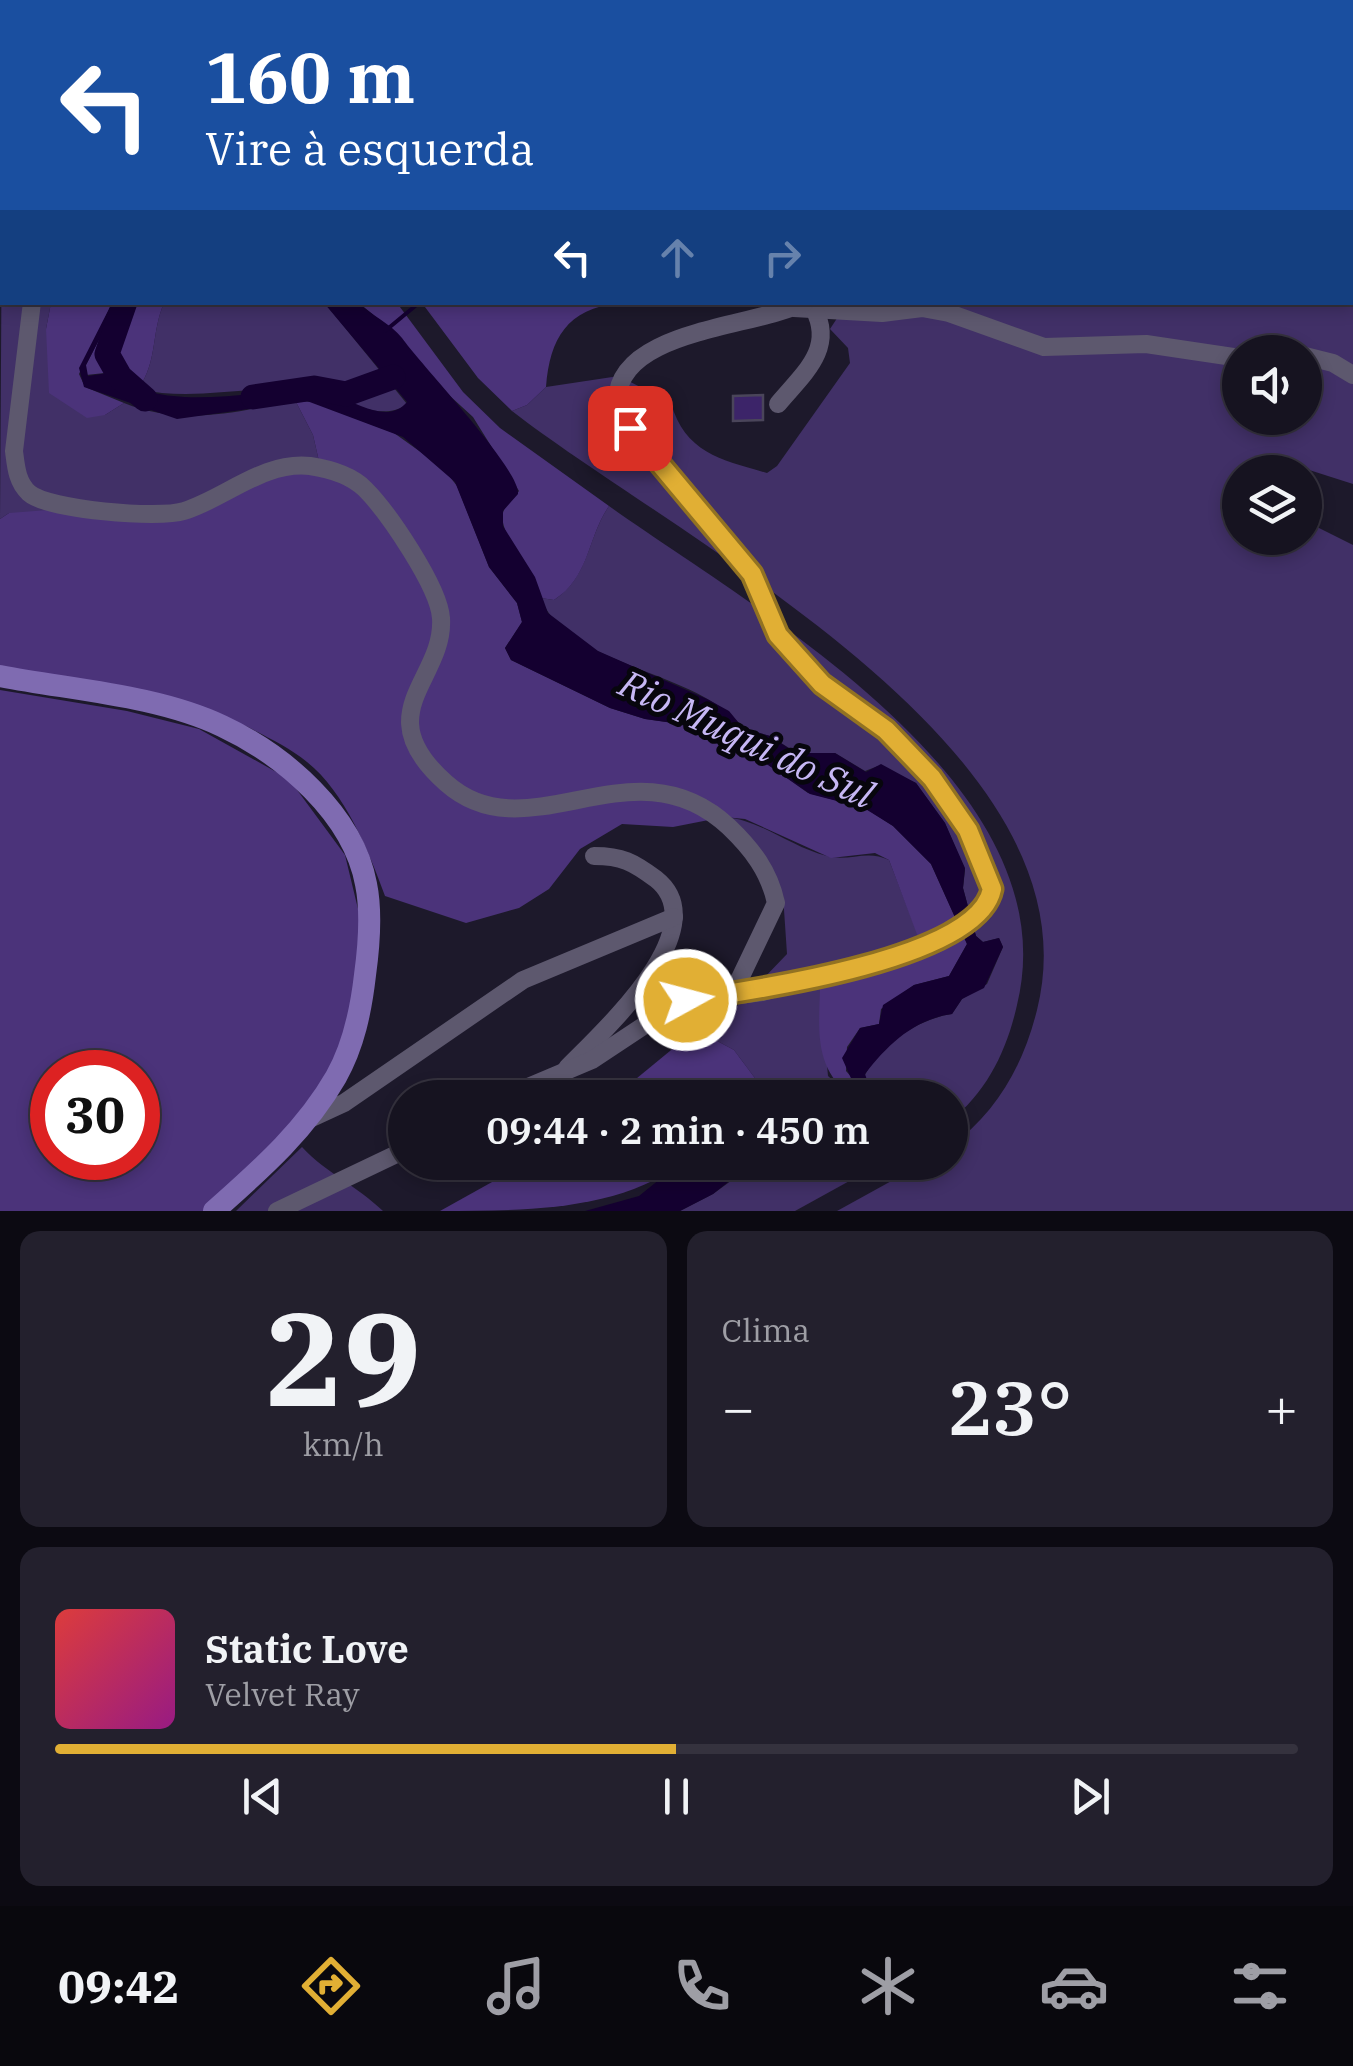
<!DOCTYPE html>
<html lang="pt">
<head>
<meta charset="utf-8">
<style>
	body { margin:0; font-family:"IBM Plex Serif",serif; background:#23202d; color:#f1f3f6; height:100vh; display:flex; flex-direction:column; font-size:38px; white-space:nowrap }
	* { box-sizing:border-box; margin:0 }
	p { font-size:32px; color:#9e9ea5 }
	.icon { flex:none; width:55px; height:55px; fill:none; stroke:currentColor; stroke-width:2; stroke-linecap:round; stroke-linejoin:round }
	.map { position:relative; height:1211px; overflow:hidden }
	.drawer { display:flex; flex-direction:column; gap:20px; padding:20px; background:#0c0a12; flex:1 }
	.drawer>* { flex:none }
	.hud { position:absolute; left:0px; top:0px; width:1355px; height:305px; box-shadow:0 5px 15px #0003,0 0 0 2px #35323e; background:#1a4fa0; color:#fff; overflow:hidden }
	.buttons { position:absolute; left:1222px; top:335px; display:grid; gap:20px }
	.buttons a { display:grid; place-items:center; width:100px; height:100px; border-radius:50%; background:#161320; box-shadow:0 5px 15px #0003,0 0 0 2px #35323e; font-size:50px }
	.speed { position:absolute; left:30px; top:1050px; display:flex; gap:20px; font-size:50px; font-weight:700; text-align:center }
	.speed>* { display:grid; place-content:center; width:130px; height:130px; border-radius:50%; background:#161320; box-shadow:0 5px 15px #0003,0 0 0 2px #35323e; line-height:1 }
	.speed .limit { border:15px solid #d22; background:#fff; color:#111 }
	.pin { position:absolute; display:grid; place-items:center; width:85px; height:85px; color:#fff; margin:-42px; border-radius:20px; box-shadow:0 5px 15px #0006 }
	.me { position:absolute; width:110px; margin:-55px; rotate:83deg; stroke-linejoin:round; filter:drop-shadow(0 0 8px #0008) }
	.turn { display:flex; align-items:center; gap:35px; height:210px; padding:0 40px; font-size:45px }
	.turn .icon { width:130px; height:130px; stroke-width:2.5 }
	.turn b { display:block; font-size:70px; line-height:85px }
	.lanes { display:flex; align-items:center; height:95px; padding:0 40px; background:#0003; justify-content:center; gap:50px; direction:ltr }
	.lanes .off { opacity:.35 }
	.big { font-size:75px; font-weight:600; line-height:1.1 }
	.drawer .tile { flex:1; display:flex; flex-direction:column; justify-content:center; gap:15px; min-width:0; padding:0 35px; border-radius:20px; background:#23202d }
	.drawer .dial { align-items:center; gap:0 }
	.dial b { font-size:130px; line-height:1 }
	.song { display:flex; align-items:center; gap:30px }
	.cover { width:120px; height:120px; border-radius:15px; background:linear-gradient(135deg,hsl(0 70% 55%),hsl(310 70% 35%)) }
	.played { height:10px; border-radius:5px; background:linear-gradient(90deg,#e1af34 50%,#35323e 50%) }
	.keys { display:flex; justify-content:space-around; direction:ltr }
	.heat { display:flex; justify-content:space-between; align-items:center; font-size:55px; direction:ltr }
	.drawer .tiles { flex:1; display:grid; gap:20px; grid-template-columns:1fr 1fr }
	.tile:last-child { grid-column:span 2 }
	.trip { position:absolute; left:388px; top:1080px; width:580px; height:100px; border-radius:50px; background:#161320; box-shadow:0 5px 15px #0003,0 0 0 2px #35323e; font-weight:600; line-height:100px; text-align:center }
	.menu { display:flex; height:160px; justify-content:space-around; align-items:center; background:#09080d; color:#9e9ea5 }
	.menu .icon { width:70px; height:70px }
	.menu .on { color:#e1af34 }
	.menu b { font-size:45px; color:#f1f3f6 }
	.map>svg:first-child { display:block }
	.green { fill:#413067; fill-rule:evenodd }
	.forest { fill:#4b337a; fill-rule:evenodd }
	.water { fill:#140030 }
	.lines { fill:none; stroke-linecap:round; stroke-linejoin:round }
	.stream { stroke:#140030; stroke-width:4 }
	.river { stroke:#140030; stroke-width:25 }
	.building { fill:#3c2469; stroke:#4a455a; stroke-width:2.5 }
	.minor { stroke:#5d586e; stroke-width:18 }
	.major { stroke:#7f6bb1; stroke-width:22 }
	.route-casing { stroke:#927222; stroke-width:25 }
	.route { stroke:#e1af34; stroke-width:18 }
	.labels { text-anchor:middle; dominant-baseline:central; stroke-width:10; stroke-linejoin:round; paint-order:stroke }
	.water-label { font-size:38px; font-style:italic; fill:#c6b7f4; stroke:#07060d }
</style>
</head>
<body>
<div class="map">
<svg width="1353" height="1211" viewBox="0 0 1353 1211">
	<rect width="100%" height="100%" fill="#1d192b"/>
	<g class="green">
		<path d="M1353 20V484L1281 461 1268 472H1240V538H1305V521L1353 545V1211H837L924 1163 950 1162V1147C997 1112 1023 1066 1037 1010 1102 750 682 543 512 411L527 405 546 387 619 376 671 403C685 453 722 460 767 473L777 466 850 363 848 348 830 329 847 303 1352 302ZM1240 352H1305V418H1240Z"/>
		<path d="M2 201V302L51 303 46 329 105 415 124 403C181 426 236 413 295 400L313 435 321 470 234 493 219 506 182 520 9 513 0 519Z"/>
		<path d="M324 302 407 404C377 426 337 392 303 389 247 385 194 402 138 389 158 362 151 332 164 303Z"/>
		<path d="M609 506C758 612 1071 785 1017 1005 1007 1050 987 1092 950 1121V1098L865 1097 869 1091 864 1077C879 1045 918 1019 952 1014L962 999 987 984 1003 947 999 938 983 942 976 936 963 888 965 870 945 823 916 783 878 766 865 771 835 753 800 755 770 736 743 728C701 671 566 667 541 598L554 600C590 576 587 538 609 506Z"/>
		<path d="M724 817C762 820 790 847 827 856 849 862 867 849 889 860L925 953 820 988 828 1076 847 1093 830 1097H769L734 1050 708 1036 787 954 783 895Z"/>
		<path d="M302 1147C326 1173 357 1186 383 1211H236Z"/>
		<path d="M882 1163 795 1211H680L713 1194 754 1164Z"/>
	</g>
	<g class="forest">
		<path d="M308 0H845L838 2Z"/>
		<path d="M51 303H112L79 374 85 387 124 403 105 415 87 418 49 393 46 329Z"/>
		<path d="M118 303H164C151 332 158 362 138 389L114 372 86 375V365Z"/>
		<path d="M359 303H397L463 392 500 428 609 506C587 538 590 577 554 600L541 598C536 573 494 531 504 510 506 503 515 497 519 491L473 417 426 374 400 337Z"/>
		<path d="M422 303H619C567 309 550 338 546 387L527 405 512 411 478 378Z"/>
		<path d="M295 400 312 402 394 433 443 468 457 486 489 567 517 603 522 622 505 648 511 660 610 708 645 719 680 724 740 755 761 760 808 793 865 808 893 826 931 864 967 944 949 976 914 985 881 1009 879 1024 860 1028 847 1047 846 1071 855 1081 847 1093C814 1064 819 1029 820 988L924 953 889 860 875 853 831 858 745 819 724 817 673 827 622 824 580 849 549 889 519 908 466 923 385 896C369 852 345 792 307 762 289 747 267 737 246 726L0 669V519L9 513 48 510 182 520 272 477 321 470 313 435Z"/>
		<path d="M0 690 127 711 199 729 289 779 345 855 365 938 343 1049 305 1114 203 1211H0ZM52 1072H138V1158H52Z"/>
		<path d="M708 1036 734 1050 769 1097H614L676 1046Z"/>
		<path d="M526 1163H681C620 1211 522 1211 440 1211Z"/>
	</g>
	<g class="water">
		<path d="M112 303H118L86 365 88 376 114 372C166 422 271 379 337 397 361 404 388 424 407 402L324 303H359C371 315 391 324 402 338 422 366 521 470 518 494L503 511V526L535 577 548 613 598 651 707 699 729 711 743 728 770 736 796 753H835L866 772 881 764 916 783 945 823 965 868 963 888 976 936 983 942 999 938 1003 947 984 988 962 999 952 1014C915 1019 888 1044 865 1074L870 1089 865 1097H830L854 1085 842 1058 860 1028 879 1024 883 1005 914 985 949 976 967 944 931 864 893 826 864 808 810 794 761 760 740 755 681 724 645 719 610 708 511 660 505 648 522 622 517 603 489 567 455 482 403 437 307 401 177 419 84 387 79 368Z"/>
		<path d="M681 1162 788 1163 747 1167 713 1194 680 1211H585L639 1196Z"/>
	</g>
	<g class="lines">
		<g class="stream">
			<path d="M1352 100H1353"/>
			<path d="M385 331 420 302"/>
		</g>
		<g class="river">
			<path d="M125 302 107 354 120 377 145 399"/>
			<path d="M253 397 314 388 346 394 393 377"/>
		</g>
	</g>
	<path class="building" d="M763 395V420L733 421V396Z"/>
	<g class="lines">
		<g class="minor">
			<path d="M396 0V2"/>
			<path d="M1085 0 1086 2"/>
			<path d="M854 2 859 0"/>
			<path d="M1352 7H1353"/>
			<path d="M0 105 2 107"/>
			<path d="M32 302 14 451C16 467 17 482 29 493 48 510 159 519 184 511 226 498 263 461 310 466 330 469 351 475 365 489 388 512 439 587 441 618 445 680 366 712 446 783 529 857 633 737 729 827 752 849 769 871 776 903L732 995"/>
			<path d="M794 308 882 313 922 308 949 313 1044 347 1146 344 1240 358"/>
			<path d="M1305 356 1333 363 1353 375"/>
			<path d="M778 404C803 374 835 349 814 309"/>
			<path d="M567 1068C601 1033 718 928 656 879 633 862 622 856 594 856"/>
			<path d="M502 1098 592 1060 678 1003 762 992 922 947 958 931 991 896V882L968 829 932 777 886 730 822 684 800 662 770 623 752 574 630 428 617 400C619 329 754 328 805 302"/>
			<path d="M305 1121 344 1103 523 980 674 917"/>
			<path d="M277 1211 405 1150"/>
		</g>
		<path class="major" d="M0 676C72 690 156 695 222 726 284 755 353 814 366 884 372 913 369 946 365 975 361 1010 354 1045 336 1077 305 1131 260 1170 214 1211"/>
	</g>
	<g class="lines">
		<g class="route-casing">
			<path id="route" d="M630 428 752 574 778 635 822 684 886 730 932 778 968 830 992 889C978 960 748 991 686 1000"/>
		</g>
		<use href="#route" class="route"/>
	</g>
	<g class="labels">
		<g class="water-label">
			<text transform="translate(747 738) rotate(25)">Rio Muqui do Sul</text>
		</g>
	</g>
</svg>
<div class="buttons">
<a><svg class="icon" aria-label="sound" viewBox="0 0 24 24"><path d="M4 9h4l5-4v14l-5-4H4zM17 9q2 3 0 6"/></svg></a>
<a><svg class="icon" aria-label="layers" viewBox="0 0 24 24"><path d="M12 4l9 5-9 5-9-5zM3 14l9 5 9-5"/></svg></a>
</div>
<div class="speed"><div class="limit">30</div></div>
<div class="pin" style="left:630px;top:428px;background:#d93025"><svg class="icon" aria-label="arrive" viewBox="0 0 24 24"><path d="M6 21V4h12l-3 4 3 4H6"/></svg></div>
<svg class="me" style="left:686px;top:1000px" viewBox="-20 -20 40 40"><circle r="17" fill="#e1af34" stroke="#fff" stroke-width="3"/><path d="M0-11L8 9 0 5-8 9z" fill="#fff"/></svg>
<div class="trip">09:44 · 2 min · 450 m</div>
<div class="hud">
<div class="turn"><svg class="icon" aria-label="left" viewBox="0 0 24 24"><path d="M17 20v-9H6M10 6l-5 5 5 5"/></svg><div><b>160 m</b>Vire à esquerda</div></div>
<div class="lanes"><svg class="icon" aria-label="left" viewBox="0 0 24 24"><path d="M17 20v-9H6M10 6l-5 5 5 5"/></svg><svg class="icon off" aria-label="ahead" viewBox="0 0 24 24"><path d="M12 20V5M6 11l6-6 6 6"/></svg><svg class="icon off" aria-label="right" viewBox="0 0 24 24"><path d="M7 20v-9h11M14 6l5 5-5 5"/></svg></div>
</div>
</div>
<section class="drawer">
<div class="tiles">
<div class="tile dial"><b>29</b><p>km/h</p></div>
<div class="tile"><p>Clima</p>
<div class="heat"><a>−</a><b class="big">23°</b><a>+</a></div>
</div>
<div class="tile">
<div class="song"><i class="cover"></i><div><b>Static Love</b><p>Velvet Ray</p></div></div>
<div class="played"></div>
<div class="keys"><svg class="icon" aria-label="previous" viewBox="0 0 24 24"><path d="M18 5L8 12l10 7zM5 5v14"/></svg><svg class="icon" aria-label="pause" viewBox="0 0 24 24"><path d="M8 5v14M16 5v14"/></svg><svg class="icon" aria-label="next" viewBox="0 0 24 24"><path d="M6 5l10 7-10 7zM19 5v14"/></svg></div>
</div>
</div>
</section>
<nav class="menu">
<b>09:42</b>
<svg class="icon on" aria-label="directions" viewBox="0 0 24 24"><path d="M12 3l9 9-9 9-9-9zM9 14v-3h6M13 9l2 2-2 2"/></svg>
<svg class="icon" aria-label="music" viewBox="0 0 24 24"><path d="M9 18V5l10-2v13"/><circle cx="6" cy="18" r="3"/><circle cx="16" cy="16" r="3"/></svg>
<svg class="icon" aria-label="phone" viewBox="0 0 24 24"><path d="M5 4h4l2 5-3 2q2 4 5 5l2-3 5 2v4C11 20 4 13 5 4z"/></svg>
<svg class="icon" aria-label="climate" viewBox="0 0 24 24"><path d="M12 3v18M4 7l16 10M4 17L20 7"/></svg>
<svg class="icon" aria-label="car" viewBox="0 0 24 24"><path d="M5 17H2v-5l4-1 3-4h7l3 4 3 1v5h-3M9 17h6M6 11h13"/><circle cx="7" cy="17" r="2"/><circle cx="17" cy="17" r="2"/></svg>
<svg class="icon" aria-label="filters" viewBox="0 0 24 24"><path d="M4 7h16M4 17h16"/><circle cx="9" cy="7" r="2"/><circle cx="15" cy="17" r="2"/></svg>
</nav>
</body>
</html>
